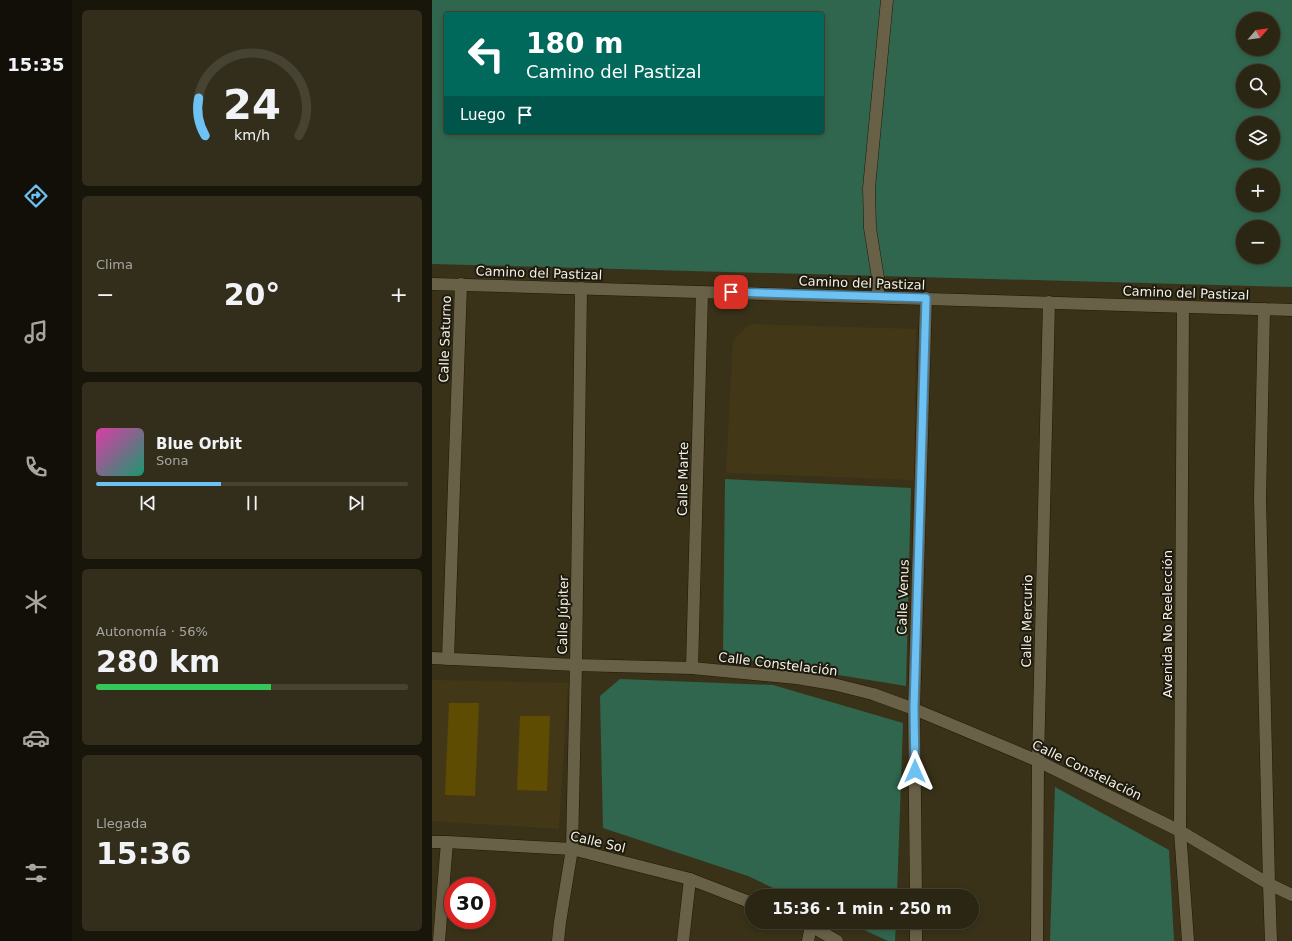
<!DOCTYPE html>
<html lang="es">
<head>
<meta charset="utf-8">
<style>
	body { margin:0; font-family:"DejaVu Sans",sans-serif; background:#332e1c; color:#f1f3f6; height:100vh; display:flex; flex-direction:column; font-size:15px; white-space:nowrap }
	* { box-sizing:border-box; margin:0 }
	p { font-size:13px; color:#a6a5a0 }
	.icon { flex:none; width:22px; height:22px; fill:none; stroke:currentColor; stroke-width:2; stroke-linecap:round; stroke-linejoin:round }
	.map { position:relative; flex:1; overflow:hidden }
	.details { display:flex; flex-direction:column; gap:10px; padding:10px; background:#18150a; width:360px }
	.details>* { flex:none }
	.hud { position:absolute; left:12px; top:12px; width:380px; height:122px; border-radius:4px; box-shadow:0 2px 6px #0003,0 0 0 1px #474333; background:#00695c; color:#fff; overflow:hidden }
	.needle { width:26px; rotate:62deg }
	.tools { position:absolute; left:804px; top:12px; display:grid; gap:8px }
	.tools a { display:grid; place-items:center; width:44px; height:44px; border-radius:50%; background:#2b2613; box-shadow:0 2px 6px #0003,0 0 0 1px #474333; font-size:20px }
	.speed { position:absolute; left:12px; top:877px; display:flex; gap:8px; font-size:20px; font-weight:700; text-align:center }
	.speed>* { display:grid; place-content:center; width:52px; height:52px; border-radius:50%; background:#2b2613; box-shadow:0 2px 6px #0003,0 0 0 1px #474333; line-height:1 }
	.speed .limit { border:6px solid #d22; background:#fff; color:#111 }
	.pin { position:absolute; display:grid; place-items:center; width:34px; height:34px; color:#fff; margin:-17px; border-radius:8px; box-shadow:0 2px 6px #0006 }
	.me { position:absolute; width:44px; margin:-22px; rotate:0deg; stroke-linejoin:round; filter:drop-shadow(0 0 3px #0008) }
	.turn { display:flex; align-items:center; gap:14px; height:84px; padding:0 16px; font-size:18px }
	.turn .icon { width:52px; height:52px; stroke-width:2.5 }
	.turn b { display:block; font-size:28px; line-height:34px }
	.then { display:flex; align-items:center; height:38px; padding:0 16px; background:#0003; gap:8px; font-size:15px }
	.big { font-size:30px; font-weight:800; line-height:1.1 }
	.details .card { flex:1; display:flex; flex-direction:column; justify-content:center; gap:6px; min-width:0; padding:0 14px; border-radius:6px; background:#332e1c }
	.details .dial { align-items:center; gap:0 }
	.dial svg { height:104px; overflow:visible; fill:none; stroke:#474333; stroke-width:7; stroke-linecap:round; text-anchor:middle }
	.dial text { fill:#f1f3f6; stroke:none }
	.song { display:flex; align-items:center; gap:12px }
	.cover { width:48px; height:48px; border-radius:6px; background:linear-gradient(135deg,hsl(320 70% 55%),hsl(160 70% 35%)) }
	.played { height:4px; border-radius:2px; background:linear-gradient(90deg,#6ec2f3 40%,#474333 40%) }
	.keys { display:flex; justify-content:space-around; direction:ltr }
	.heat { display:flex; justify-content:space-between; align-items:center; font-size:22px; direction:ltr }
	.charge { height:6px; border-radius:3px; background:linear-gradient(90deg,#34c759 56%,#474333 0) }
	.trip { position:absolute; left:313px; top:889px; width:234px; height:40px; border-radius:20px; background:#2b2613; box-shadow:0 2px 6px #0003,0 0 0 1px #474333; font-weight:800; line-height:40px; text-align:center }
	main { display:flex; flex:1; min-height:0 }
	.tabs { display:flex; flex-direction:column; width:72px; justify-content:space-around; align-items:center; background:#110f08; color:#a6a5a0 }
	.tabs .icon { width:28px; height:28px }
	.tabs .current { color:#6ec2f3 }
	.tabs b { font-size:18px; color:#f1f3f6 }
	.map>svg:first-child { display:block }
	.built { fill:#423818 }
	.green { fill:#30664e; fill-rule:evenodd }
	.building { fill:#5e4c03 }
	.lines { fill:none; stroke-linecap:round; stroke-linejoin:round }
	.minor-casing { stroke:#201902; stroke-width:13 }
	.minor { stroke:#696147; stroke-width:12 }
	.route-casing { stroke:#487e9e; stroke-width:10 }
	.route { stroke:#6ec2f3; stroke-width:7 }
	.labels { text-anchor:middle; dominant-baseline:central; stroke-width:4; stroke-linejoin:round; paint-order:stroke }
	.street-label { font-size:13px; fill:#f5f1e2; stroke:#1d1a0f }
</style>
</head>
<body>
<main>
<nav class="tabs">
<b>15:35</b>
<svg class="icon current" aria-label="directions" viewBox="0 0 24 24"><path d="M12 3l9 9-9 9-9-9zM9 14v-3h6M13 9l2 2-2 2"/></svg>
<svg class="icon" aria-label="music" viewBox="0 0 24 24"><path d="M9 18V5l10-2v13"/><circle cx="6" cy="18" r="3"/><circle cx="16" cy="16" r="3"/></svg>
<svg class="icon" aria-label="phone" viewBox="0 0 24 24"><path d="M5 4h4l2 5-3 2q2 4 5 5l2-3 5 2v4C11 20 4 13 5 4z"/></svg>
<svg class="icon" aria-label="climate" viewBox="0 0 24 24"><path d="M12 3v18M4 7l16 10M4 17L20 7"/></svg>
<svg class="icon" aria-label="car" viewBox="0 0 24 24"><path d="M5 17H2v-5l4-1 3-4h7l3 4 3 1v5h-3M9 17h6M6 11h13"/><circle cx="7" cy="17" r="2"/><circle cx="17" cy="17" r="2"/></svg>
<svg class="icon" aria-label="filters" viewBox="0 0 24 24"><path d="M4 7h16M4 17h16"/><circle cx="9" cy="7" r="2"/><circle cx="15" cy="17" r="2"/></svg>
</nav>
<section class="details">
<div class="card dial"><svg viewBox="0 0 100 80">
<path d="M14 69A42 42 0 1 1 86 69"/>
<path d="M14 69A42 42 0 0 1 9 40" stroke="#6ec2f3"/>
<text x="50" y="56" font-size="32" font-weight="700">24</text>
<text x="50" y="72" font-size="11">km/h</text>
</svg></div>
<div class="card"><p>Clima</p>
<div class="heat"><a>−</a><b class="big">20°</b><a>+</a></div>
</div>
<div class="card">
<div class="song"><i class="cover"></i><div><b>Blue Orbit</b><p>Sona</p></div></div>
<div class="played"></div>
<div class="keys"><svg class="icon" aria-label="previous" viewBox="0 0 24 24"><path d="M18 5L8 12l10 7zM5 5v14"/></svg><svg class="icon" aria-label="pause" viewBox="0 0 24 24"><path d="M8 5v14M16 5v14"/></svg><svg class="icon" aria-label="next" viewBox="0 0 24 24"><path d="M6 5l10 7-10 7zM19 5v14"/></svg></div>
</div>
<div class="card"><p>Autonomía · 56%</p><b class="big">280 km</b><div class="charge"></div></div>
<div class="card"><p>Llegada</p><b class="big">15:36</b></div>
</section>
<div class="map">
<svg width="860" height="941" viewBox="0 0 860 941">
	<rect width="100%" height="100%" fill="#393219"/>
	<g class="built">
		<path d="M318 324 484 329 482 480 294 473 301 341Z"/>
		<path d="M0 680 136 683 127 829 0 821Z"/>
	</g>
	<g class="green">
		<path d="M0 0H860V287L0 264ZM14 14H390V132H14ZM811 19H841V49H811ZM811 71H841V101H811ZM811 123H841V153H811ZM811 175H841V205H811ZM811 227H841V257H811Z"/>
		<path d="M293 479 479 488 474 686 291 656Z"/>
		<path d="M188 679 341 685 471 723 465 896H358L316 876 171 828 168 696Z"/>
		<path d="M623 787 737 850 742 941H618Z"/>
		<path d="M415 922H464L463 941H456Z"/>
	</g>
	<g class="building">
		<path d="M17 703H47L43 796 13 795Z"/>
		<path d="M88 716H118L115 791 85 790Z"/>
	</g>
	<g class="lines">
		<g class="minor-casing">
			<g id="minor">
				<path d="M0 284 860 310"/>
				<path d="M446 297V278L438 228 437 188 455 0"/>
				<path d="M751 307 748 831 756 941"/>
				<path d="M832 309 828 498 837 884 839 941"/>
				<path d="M0 658 144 665 260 668 365 678 401 684 441 694 482 709 606 761 748 831 837 884 860 895"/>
				<path d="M16 659 29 284"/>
				<path d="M260 668 270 292"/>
				<path d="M0 842H15L140 849 258 879 320 903"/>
				<path d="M484 896 482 709 494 298"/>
				<path d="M369 922 379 926 405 941"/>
				<path d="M484 922V941"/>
				<path d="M7 941 15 842"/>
				<path d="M126 941 128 922 140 849 144 665 149 288"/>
				<path d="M251 941 258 879"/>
				<path d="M376 941 379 926"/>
				<path d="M605 941 606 761 617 302"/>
			</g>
		</g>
		<use href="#minor" class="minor"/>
	</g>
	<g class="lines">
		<g class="route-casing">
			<path id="route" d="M299 292 494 298 482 708 483 771"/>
		</g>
		<use href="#route" class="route"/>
	</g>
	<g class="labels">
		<g class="street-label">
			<text transform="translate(107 273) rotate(2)">Camino del Pastizal</text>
			<text transform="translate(430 283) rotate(2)">Camino del Pastizal</text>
			<text transform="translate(754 293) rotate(2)">Camino del Pastizal</text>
			<text transform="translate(13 339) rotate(-88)">Calle Saturno</text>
			<text transform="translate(251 479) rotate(-89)">Calle Marte</text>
			<text transform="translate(471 597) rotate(-88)">Calle Venus</text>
			<text transform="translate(131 615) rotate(-89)">Calle Júpiter</text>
			<text transform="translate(595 621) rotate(-89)">Calle Mercurio</text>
			<text transform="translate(735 624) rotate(-90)">Avenida No Reelección</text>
			<text transform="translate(346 664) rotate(7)">Calle Constelación</text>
			<text transform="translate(655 770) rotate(26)">Calle Constelación</text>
			<text transform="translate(166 842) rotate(13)">Calle Sol</text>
		</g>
	</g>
</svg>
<div class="tools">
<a><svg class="needle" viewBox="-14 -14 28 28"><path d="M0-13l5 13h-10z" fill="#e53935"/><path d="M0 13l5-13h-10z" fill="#a6a5a0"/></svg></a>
<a><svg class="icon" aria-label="search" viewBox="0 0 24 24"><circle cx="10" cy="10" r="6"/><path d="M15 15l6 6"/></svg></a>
<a><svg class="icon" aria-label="layers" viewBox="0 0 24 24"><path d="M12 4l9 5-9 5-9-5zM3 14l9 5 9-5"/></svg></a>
<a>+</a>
<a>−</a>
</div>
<div class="speed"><div class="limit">30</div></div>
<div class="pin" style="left:299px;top:292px;background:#d93025"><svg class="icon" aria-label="arrive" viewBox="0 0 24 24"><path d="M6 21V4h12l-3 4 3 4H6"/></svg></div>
<svg class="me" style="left:483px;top:771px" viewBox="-20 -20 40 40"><path d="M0-17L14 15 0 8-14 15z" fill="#6ec2f3" stroke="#fff" stroke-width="4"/></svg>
<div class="trip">15:36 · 1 min · 250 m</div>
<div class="hud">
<div class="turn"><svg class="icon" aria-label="left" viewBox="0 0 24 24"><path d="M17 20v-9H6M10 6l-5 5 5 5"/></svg><div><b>180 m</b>Camino del Pastizal</div></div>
<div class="then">Luego<svg class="icon" aria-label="arrive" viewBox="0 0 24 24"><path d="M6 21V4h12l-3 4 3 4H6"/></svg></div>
</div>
</div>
</main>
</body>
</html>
